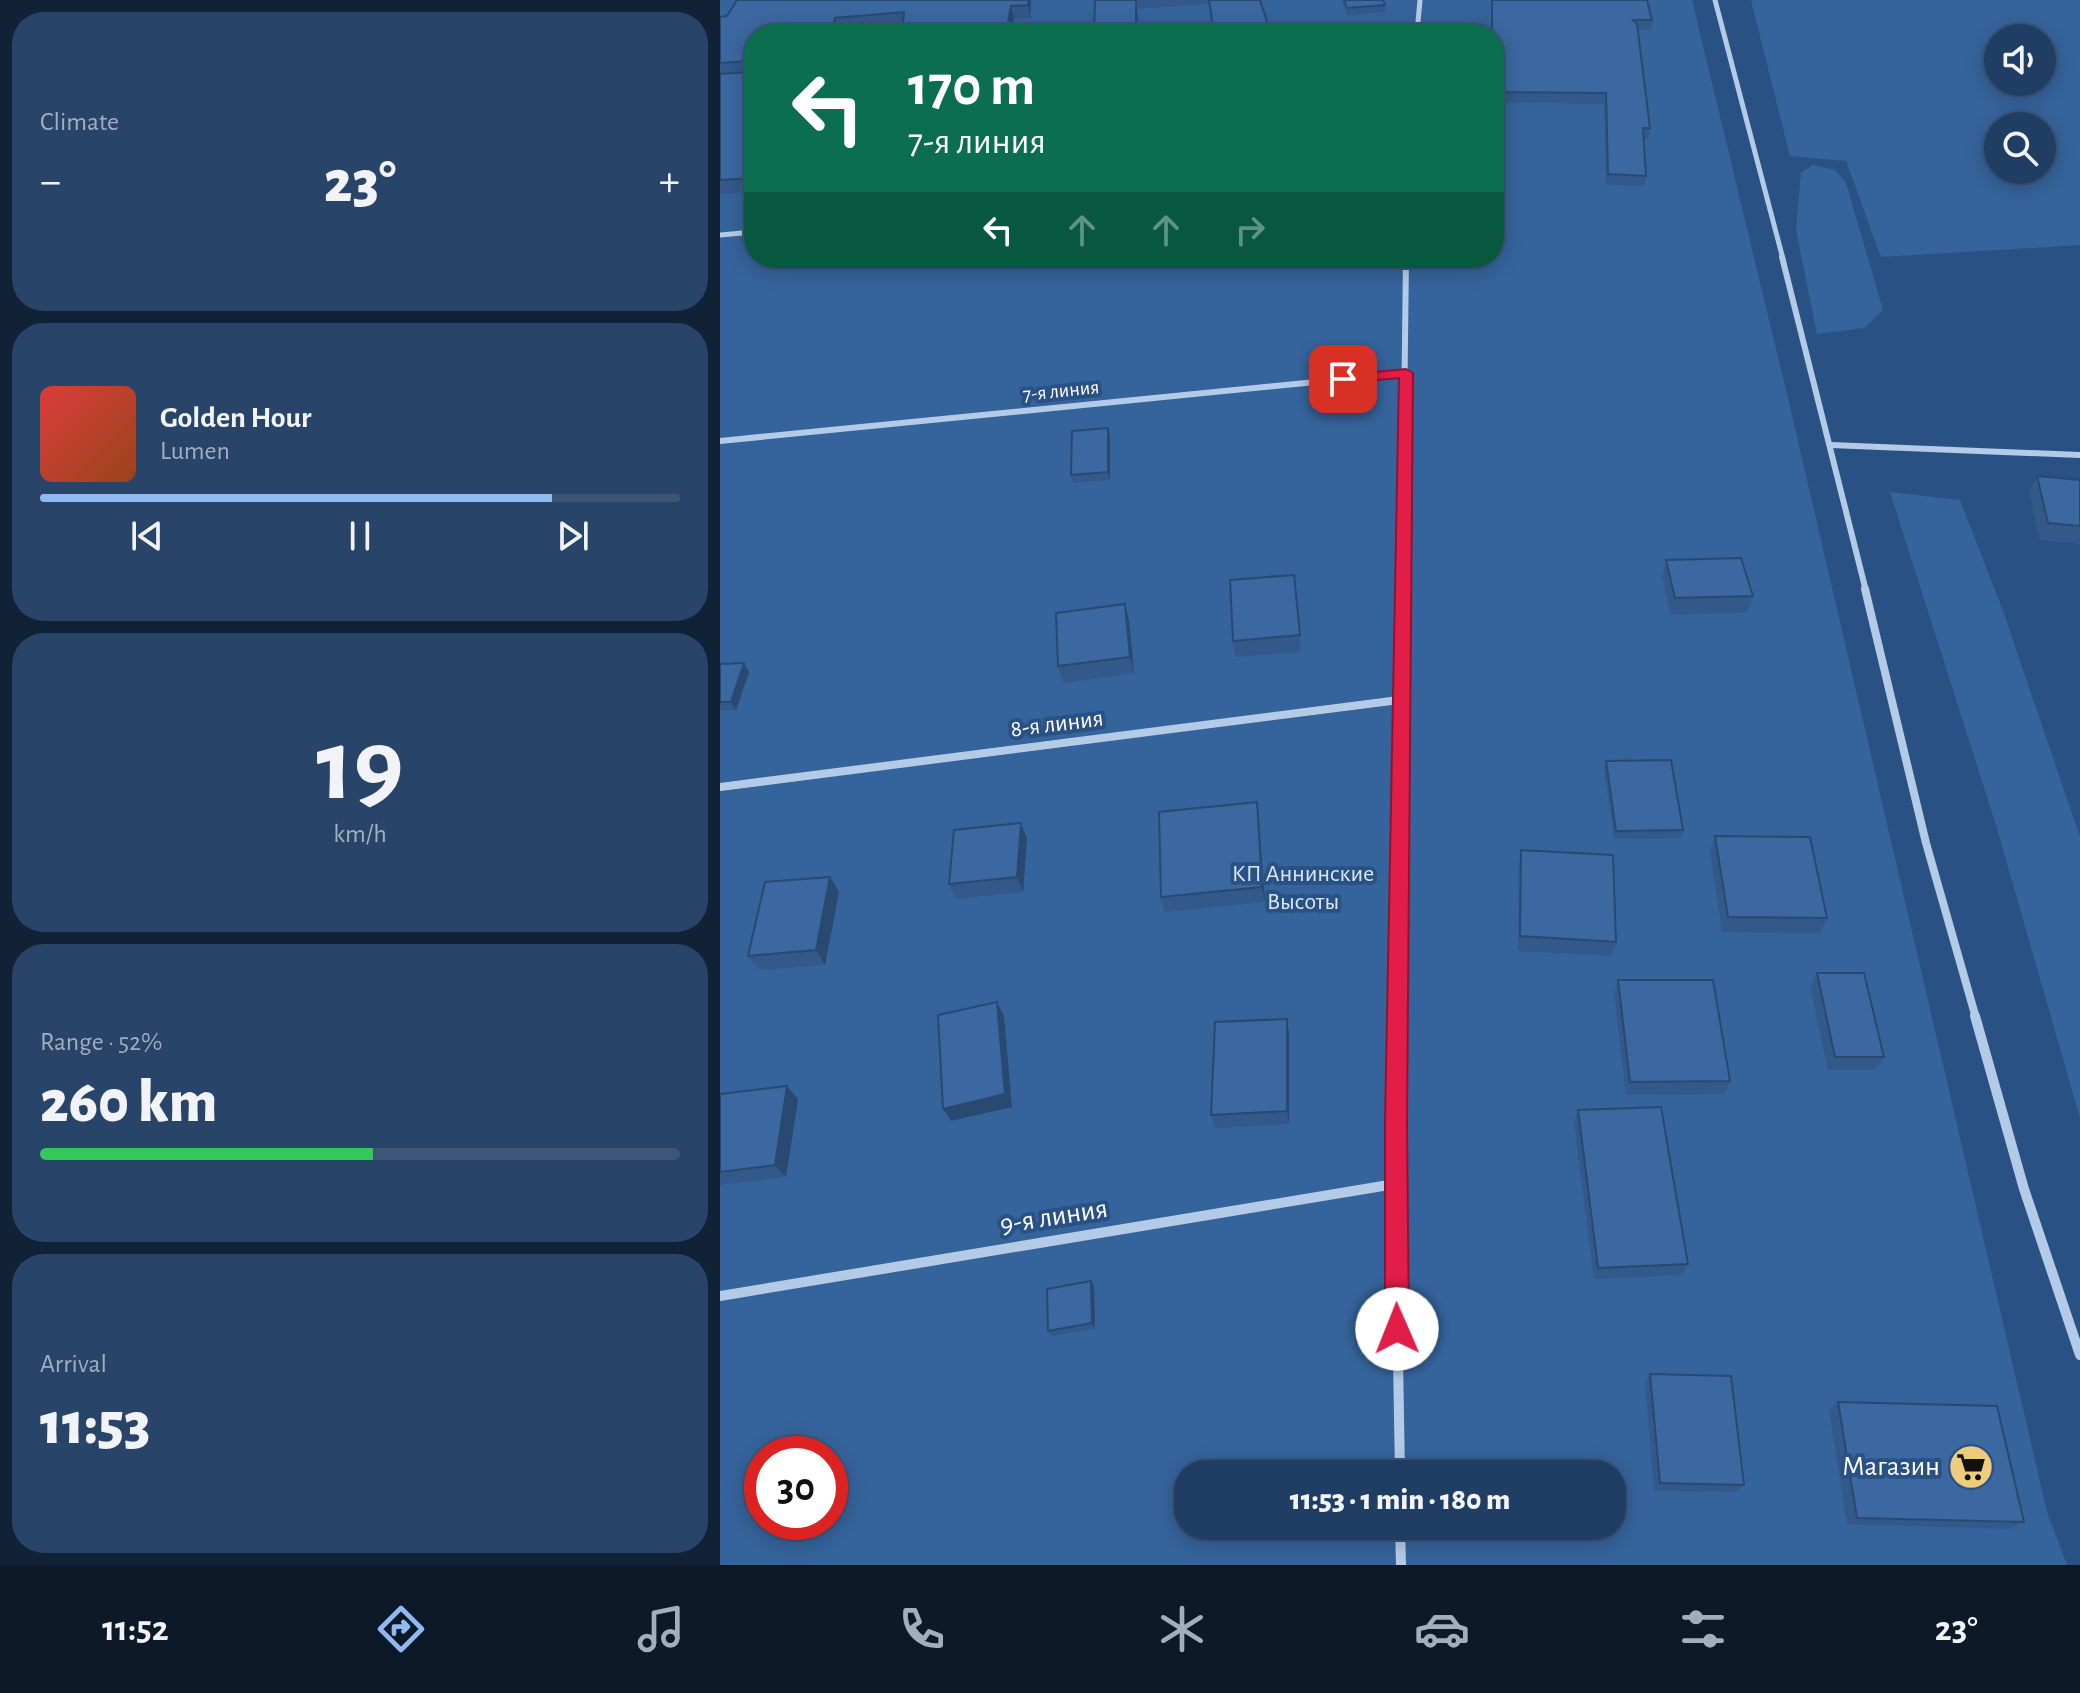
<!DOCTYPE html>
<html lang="en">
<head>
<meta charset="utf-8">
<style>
	body { margin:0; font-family:"Alegreya Sans",sans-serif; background:#284469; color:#f1f3f6; height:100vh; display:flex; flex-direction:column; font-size:30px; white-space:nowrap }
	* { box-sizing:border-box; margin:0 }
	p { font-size:26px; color:#a2aebe }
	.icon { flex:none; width:44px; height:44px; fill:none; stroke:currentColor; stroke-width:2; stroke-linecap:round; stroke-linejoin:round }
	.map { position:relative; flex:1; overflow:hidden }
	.panel { display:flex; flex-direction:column; gap:12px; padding:12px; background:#122236; width:720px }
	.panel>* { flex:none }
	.banner { position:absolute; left:24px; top:24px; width:760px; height:244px; border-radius:32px; box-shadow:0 4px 20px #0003,0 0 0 2px #3d5678; background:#0b6e4f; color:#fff; overflow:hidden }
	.buttons { position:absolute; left:1264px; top:24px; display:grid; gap:16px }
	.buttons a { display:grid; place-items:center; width:72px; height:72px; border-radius:50%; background:#203d63; box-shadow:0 4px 20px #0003,0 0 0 2px #3d5678; font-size:40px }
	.speed { position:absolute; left:24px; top:1436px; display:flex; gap:16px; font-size:40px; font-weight:700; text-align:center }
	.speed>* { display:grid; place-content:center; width:104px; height:104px; border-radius:50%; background:#203d63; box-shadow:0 4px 20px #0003,0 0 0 2px #3d5678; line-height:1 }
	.speed .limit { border:12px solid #d22; background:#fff; color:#111 }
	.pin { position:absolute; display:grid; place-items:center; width:68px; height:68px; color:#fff; margin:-34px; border-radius:16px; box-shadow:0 4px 12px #0006 }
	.me { position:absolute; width:88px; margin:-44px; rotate:359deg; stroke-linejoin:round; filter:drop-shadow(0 0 6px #0008) }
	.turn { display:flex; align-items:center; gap:28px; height:168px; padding:0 32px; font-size:36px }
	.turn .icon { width:104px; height:104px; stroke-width:2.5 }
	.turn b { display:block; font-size:56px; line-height:68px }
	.lanes { display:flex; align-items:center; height:76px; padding:0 32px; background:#0003; justify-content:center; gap:40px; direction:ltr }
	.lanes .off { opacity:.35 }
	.big { font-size:60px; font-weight:800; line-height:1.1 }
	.panel .tile { flex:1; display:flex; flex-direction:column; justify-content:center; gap:12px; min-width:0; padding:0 28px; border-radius:32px; background:#284469 }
	.panel .dial { align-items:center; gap:0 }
	.dial b { font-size:104px; line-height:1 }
	.song { display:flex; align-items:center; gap:24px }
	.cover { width:96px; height:96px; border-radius:12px; background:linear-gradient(135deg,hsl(0 70% 55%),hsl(20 70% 35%)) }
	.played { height:8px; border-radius:4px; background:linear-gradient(90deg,#90b9f0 80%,#3d5678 80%) }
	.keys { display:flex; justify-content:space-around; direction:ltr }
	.heat { display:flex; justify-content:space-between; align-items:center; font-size:44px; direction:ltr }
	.charge { height:12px; border-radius:6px; background:linear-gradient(90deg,#34c759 52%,#3d5678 0) }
	.trip { position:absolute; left:454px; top:1460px; width:452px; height:80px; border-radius:32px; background:#203d63; box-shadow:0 4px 20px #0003,0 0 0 2px #3d5678; font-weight:800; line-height:80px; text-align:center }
	.tabs { display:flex; height:128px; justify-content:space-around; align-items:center; background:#0d1828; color:#a2aebe }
	.tabs .icon { width:56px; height:56px }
	.tabs .current { color:#90b9f0 }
	.tabs b { font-size:36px; color:#f1f3f6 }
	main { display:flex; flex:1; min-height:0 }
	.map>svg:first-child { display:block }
	.green { fill:#35639b; fill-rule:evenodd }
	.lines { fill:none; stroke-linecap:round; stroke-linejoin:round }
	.street-far3 { stroke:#b4cbe7; stroke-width:5 }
	.street-far2 { stroke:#b4cbe7; stroke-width:6 }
	.street-far1 { stroke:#b4cbe7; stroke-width:8 }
	.street { stroke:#b4cbe7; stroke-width:10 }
	.wall { fill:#33598a }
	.shaded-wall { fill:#294970 }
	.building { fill:#3b68a0; stroke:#294970; stroke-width:2 }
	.route { fill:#e11d48; stroke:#92132f; stroke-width:2 }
	.labels { text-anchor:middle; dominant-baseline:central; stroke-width:8; stroke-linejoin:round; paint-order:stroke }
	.far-street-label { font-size:20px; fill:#fff; stroke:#2a5184 }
	.street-label { font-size:24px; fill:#fff; stroke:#2a5184 }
	.park-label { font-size:24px; fill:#d7e5f6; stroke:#2a5184 }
	.near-street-label { font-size:28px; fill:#fff; stroke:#2a5184 }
	.near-poi-label { font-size:28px; fill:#fff; stroke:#2a5184; text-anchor:end }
</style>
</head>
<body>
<main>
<section class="panel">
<div class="tile"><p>Climate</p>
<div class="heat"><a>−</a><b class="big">23°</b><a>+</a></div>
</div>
<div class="tile">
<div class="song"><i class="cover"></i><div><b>Golden Hour</b><p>Lumen</p></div></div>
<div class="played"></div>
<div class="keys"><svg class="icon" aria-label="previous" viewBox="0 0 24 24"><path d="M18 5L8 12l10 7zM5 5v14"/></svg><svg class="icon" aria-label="pause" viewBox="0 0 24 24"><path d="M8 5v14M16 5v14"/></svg><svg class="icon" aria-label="next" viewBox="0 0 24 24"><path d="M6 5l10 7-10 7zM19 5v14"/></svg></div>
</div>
<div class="tile dial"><b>19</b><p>km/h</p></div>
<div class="tile"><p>Range · 52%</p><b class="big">260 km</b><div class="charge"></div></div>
<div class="tile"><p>Arrival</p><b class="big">11:53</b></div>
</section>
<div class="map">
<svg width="1360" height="1565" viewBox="0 0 1360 1565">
	<rect width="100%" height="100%" fill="#2a5184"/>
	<g class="green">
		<path d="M0 0H972L1071 411 1327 1512 1347 1565H0ZM34 34H774V258H34ZM42 1454H110V1522H42ZM468 1474H892V1526H468Z"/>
		<path d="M1031 0H1360V245L1161 257 1126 161 1070 156ZM1278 38H1322V82H1278ZM1322 126V170H1278V126Z"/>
		<path d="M1093 165 1115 170 1126 183 1163 310 1144 328 1097 334 1076 230 1081 173Z"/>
		<path d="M1170 492 1240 500 1282 608 1360 837V1118L1275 822Z"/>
	</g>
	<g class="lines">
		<g class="street-far3">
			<path d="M995 0 1063 259"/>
			<path d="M697 33 700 0"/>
			<path d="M660 34 697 31"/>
			<path d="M0 235 34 232"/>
		</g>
		<g class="street-far2">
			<path d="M1062 257 1146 591"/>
			<path d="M0 441 686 373"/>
			<path d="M1111 445 1360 455"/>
			<path d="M682 591 686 258"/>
		</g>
		<g class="street-far1">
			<path d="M1145 589 1206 843 1256 1018"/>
			<path d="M0 787 679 700"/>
			<path d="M677 1018 682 589"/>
		</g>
		<g class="street">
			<path d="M677 1016 675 1184 680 1474"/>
			<path d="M1255 1016 1304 1189 1360 1355"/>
			<path d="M0 1296 675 1184"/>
			<path d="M680 1526 681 1565"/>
		</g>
	</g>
	<g class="wall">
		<path d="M17 0H311L310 18 294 19 291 34H182L183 26 119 31 118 34H34V192L0 194V17L7 16Z"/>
		<path d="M375 0H540L417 9 418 34H374Z"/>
		<path d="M622 0H663L665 5V12L627 15Z"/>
		<path d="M771 0 932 20 931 30H917L930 128 928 139 923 138 926 176 924 186 886 185 884 104 774 102V34H772Z"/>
		<path d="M388 428 390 436V480L353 483 351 475Z"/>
		<path d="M1317 476 1360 480V544L1320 540 1309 493Z"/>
		<path d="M946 560 1033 596 1028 612 951 615 942 577Z"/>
		<path d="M574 575 581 652 515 657 513 641Z"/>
		<path d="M405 604 409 621 414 673 343 683 338 666Z"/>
		<path d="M0 664 29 672 16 710 0 711Z"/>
		<path d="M886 761 963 830 961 838 894 839 884 769Z"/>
		<path d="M537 802 545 902 445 912 441 897Z"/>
		<path d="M995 836 1107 918 1100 933 1002 932 990 851Z"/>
		<path d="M307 839 303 892 236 899 229 884Z"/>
		<path d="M801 850 896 942 892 956 798 951 799 866Z"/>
		<path d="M110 877 119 892 105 965 39 970 28 956Z"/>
		<path d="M1097 973 1164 1057 1155 1070H1108L1090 987Z"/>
		<path d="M898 980 1010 1081 1004 1094 906 1095 894 994Z"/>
		<path d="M569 1033V1124L495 1128 491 1115Z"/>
		<path d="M0 1094 78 1099 66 1177 0 1185Z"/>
		<path d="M858 1110 968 1264 962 1275 874 1279 854 1123Z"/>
		<path d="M374 1286 375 1329 332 1336 328 1331Z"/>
		<path d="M930 1374 1024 1485 1017 1492 934 1491 925 1383Z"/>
		<path d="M1118 1402 1304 1522 1290 1529 1127 1524 1109 1410Z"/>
	</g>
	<g class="shaded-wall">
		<path d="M308 0H311L310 18 308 5Z"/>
		<path d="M416 0 417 9 418 34H416Z"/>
		<path d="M291 6 294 19 291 34H288L287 28Z"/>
		<path d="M115 18 119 31 118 34H111Z"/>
		<path d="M388 428 390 436V480L388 472Z"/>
		<path d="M405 604 409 621 414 673 410 657Z"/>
		<path d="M24 663 29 672 16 710 11 702Z"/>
		<path d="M537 802 539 818 545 902 542 887Z"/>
		<path d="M301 823 307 839 303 892 297 877Z"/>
		<path d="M110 877 119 892 105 965 96 950Z"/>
		<path d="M277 1002 284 1016 292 1107 231 1121 223 1109Z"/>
		<path d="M567 1019 569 1033V1124L567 1111Z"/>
		<path d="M67 1086 78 1099 66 1177 55 1165Z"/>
		<path d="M371 1281 374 1286 375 1329 372 1323Z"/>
	</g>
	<g class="building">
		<path d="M17 0H308V5L291 6 287 28 228 31V34H182L184 12 115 18 111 34H34V67L30 61 0 63V17L7 16Z"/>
		<path d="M375 0H416V34H374Z"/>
		<path d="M489 0H540L551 34H494Z"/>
		<path d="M624 0H663L665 5 627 8Z"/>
		<path d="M772 0H927L932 20H913L917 24 930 128H923L926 176 888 174 886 93 774 92V34H772Z"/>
		<path d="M628 31 629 34H593Z"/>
		<path d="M34 68V178L0 180V74L30 72Z"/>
		<path d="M388 428V472L351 475 352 431Z"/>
		<path d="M1317 476 1360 480V526L1328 523Z"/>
		<path d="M1021 558 1033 596 955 598 946 560Z"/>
		<path d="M574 575 580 635 513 641 510 580Z"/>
		<path d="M405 604 410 657 338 666 336 613Z"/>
		<path d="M24 663 11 702H0V664Z"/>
		<path d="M951 760 963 830 896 831 886 761Z"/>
		<path d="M537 802 542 887 441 897 439 812Z"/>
		<path d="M301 823 297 877 229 884 234 830Z"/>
		<path d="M995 836 1090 837 1107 918 1008 917Z"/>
		<path d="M801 850 893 855 896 942 800 936Z"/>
		<path d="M110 877 96 950 28 956 45 882Z"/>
		<path d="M1097 973H1144L1164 1057H1115Z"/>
		<path d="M898 980H993L1010 1081 910 1082Z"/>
		<path d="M277 1002 285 1094 223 1109 218 1015Z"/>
		<path d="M567 1019V1111L491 1115 495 1022Z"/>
		<path d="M67 1086 55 1165 0 1172V1094Z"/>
		<path d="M941 1107 968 1264 878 1268 858 1110Z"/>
		<path d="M371 1281 372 1323 328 1331 327 1289Z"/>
		<path d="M930 1374 1011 1376 1024 1485 940 1483Z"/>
		<path d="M1118 1402 1277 1406 1304 1522 1137 1518Z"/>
	</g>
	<path class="route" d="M686 369 693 373 687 1124 689 1329 686 1338 677 1341 669 1338 665 1329V1124L679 378 623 383 616 379 623 375Z"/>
	<defs>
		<g id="supermarket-disc" transform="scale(2.3)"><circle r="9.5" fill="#edcc7b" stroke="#2a5184"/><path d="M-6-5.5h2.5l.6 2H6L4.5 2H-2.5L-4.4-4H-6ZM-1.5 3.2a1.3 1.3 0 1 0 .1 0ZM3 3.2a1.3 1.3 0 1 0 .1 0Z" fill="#111"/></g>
	</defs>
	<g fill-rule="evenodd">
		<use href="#supermarket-disc" x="1251" y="1467"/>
	</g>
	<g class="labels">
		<g class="far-street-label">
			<text transform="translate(341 391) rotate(-6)">7-я линия</text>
		</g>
		<g class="street-label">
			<text transform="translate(337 724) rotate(-7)">8-я линия</text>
		</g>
		<g class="park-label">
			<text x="583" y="874">КП Аннинские<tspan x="583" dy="28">Высоты</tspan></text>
		</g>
		<g class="near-street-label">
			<text transform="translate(334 1217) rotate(-9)">9-я линия</text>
		</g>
		<g class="near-poi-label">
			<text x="1220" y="1467">Магазин</text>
		</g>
	</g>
</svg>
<div class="buttons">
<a><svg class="icon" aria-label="sound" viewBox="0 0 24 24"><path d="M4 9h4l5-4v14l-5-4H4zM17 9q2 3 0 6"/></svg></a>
<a><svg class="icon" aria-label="search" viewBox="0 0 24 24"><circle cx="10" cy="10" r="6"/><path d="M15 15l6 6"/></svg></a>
</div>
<div class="speed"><div class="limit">30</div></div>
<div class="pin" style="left:623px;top:379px;background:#d93025"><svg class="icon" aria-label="arrive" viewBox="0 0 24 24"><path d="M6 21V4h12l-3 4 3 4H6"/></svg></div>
<svg class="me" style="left:677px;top:1329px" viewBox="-20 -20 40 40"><circle r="19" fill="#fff"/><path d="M0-13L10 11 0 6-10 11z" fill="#e11d48"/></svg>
<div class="trip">11:53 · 1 min · 180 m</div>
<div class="banner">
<div class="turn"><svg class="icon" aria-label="left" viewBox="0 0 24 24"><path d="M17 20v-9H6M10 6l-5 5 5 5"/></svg><div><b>170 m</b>7-я линия</div></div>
<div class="lanes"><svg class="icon" aria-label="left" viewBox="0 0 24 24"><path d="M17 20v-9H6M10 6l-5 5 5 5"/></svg><svg class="icon off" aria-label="ahead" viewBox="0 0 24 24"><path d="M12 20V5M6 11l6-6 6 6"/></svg><svg class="icon off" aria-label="ahead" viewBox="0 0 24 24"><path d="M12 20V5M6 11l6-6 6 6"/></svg><svg class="icon off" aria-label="right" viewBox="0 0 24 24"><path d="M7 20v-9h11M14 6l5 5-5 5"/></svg></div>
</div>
</div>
</main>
<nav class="tabs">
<b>11:52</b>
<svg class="icon current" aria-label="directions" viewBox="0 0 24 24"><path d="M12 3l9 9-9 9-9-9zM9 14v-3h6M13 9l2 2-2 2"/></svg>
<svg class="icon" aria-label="music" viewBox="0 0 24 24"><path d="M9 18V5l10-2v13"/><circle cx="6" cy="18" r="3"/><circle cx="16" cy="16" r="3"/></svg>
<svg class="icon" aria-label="phone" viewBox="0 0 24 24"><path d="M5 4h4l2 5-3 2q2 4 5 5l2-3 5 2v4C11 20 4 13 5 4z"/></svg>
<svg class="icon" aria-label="climate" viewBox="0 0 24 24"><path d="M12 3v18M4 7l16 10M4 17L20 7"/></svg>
<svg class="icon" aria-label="car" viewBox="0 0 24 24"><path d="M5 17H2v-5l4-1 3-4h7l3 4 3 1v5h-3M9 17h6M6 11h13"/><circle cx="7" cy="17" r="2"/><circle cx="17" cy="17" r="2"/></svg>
<svg class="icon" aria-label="filters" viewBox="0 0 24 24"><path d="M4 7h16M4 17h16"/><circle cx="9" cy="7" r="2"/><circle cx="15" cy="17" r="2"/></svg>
<b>23°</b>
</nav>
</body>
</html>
